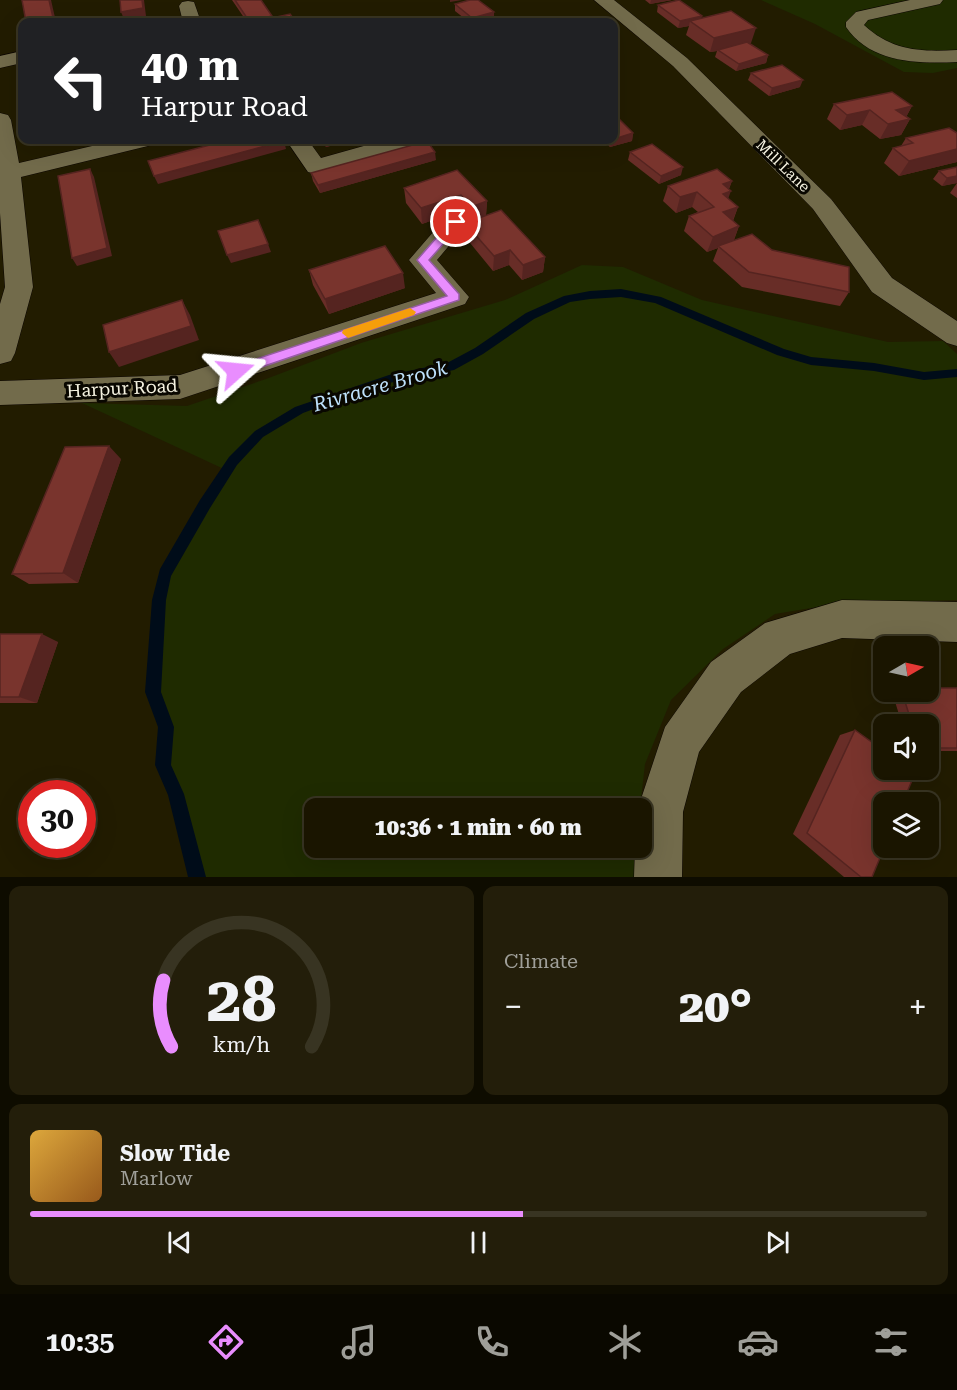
<!DOCTYPE html>
<html lang="en">
<head>
<meta charset="utf-8">
<style>
	body { margin:0; font-family:"Roboto Serif",serif; background:#231e0a; color:#f1f3f6; height:100vh; display:flex; flex-direction:column; font-size:22px; white-space:nowrap }
	* { box-sizing:border-box; margin:0 }
	p { font-size:20px; color:#9f9f99 }
	.icon { flex:none; width:33px; height:33px; fill:none; stroke:currentColor; stroke-width:2; stroke-linecap:round; stroke-linejoin:round }
	.map { position:relative; height:877px; overflow:hidden }
	.sheet { display:flex; flex-direction:column; gap:9px; padding:9px; background:#0e0c00; flex:1 }
	.sheet>* { flex:none }
	.banner { position:absolute; left:18px; top:18px; width:600px; height:126px; border-radius:12px; box-shadow:0 6px 24px #0002,0 0 0 2px #383422; background:#202124; color:#fff; overflow:hidden }
	.needle { width:39px; rotate:81deg }
	.tools { position:absolute; left:873px; top:636px; display:grid; gap:12px }
	.tools a { display:grid; place-items:center; width:66px; height:66px; border-radius:12px; background:#1a1500; box-shadow:0 6px 24px #0002,0 0 0 2px #383422; font-size:30px }
	.speed { position:absolute; left:18px; top:780px; display:flex; gap:12px; font-size:30px; font-weight:700; text-align:center }
	.speed>* { display:grid; place-content:center; width:78px; height:78px; border-radius:50%; background:#1a1500; box-shadow:0 6px 24px #0002,0 0 0 2px #383422; line-height:1 }
	.speed .limit { border:9px solid #d22; background:#fff; color:#111 }
	.pin { position:absolute; display:grid; place-items:center; width:51px; height:51px; color:#fff; margin:-26px; border:3px solid #fff; border-radius:50%; box-shadow:0 2px 6px #0007 }
	.me { position:absolute; width:66px; margin:-33px; rotate:72deg; stroke-linejoin:round; filter:drop-shadow(0 0 4px #0008) }
	.turn { display:flex; align-items:center; gap:21px; height:126px; padding:0 24px; font-size:27px }
	.turn .icon { width:78px; height:78px; stroke-width:2.5 }
	.turn b { display:block; font-size:42px; line-height:51px }
	.big { font-size:45px; font-weight:800; line-height:1.1 }
	.sheet .card { flex:1; display:flex; flex-direction:column; justify-content:center; gap:9px; min-width:0; padding:0 21px; border-radius:12px; background:#231e0a }
	.sheet .dial { align-items:center; gap:0 }
	.dial svg { height:156px; overflow:visible; fill:none; stroke:#383422; stroke-width:7; stroke-linecap:round; text-anchor:middle }
	.dial text { fill:#f1f3f6; stroke:none }
	.song { display:flex; align-items:center; gap:18px }
	.cover { width:72px; height:72px; border-radius:9px; background:linear-gradient(135deg,hsl(40 70% 55%),hsl(30 70% 35%)) }
	.played { height:6px; border-radius:3px; background:linear-gradient(90deg,#e98dfe 55%,#383422 55%) }
	.keys { display:flex; justify-content:space-around; direction:ltr }
	.heat { display:flex; justify-content:space-between; align-items:center; font-size:33px; direction:ltr }
	.sheet .tiles { flex:1; display:grid; gap:9px; grid-template-columns:1fr 1fr }
	.card:last-child { grid-column:span 2 }
	.trip { position:absolute; left:304px; top:798px; width:348px; height:60px; border-radius:12px; background:#1a1500; box-shadow:0 6px 24px #0002,0 0 0 2px #383422; font-weight:800; line-height:60px; text-align:center }
	.tab-bar { display:flex; height:96px; justify-content:space-around; align-items:center; background:#0a0800; color:#9f9f99 }
	.tab-bar .icon { width:42px; height:42px }
	.tab-bar .selected { color:#e98dfe }
	.tab-bar b { font-size:27px; color:#f1f3f6 }
	.map>svg:first-child { display:block }
	.green { fill:#1f2b00 }
	.lines { fill:none; stroke-linecap:round; stroke-linejoin:round }
	.stream { fill:#000c19; fill-rule:evenodd }
	.minor-casing { stroke:#0c0600; stroke-width:1 }
	.minor { fill:#726b4b; fill-rule:evenodd }
	.wall { fill:#682d27 }
	.shaded-wall { fill:#552420 }
	.building { fill:#79342d; stroke:#552420; stroke-width:1.5 }
	.route { fill:#e98dfe; stroke:#975ca5; stroke-width:1.5 }
	.slow { fill:#f59e0b }
	.labels { text-anchor:middle; dominant-baseline:central; stroke-width:6; stroke-linejoin:round; paint-order:stroke }
	.far-street-label { font-size:15px; fill:#f5f2e0; stroke:#090700 }
	.street-label { font-size:18px; fill:#f5f2e0; stroke:#090700 }
	.water-label { font-size:20px; font-style:italic; fill:#bee1fb; stroke:#090700 }
</style>
</head>
<body>
<div class="map">
<svg width="957" height="877" viewBox="0 0 957 877">
	<rect width="100%" height="100%" fill="#221c00"/>
	<g class="green">
		<path d="M761 0H957V68L933 73 904 72 815 24Z"/>
		<path d="M582 265 623 267 702 300 888 342 943 341 957 354V600L841 603 775 614 723 649 671 700 645 764 640 808H315V848H637L634 877H197L176 794 163 765 166 727 153 692 155 646 159 600 165 574 226 470 82 403 187 406 266 379 361 343 505 300Z"/>
	</g>
	<g class="lines">
		<path class="stream" d="M621 289 661 297 784 349 811 357 874 363 924 372 957 369V377L924 380 874 371 811 365 777 355 655 303 621 297 590 299 570 302 534 319 483 354 454 370 389 383 346 397 303 413 263 437 237 465 210 508 171 576 166 600 161 692 174 727 171 765 184 794 206 877H188L168 795 155 765 158 727 145 692 152 600 160 569 200 500 229 457 255 431 295 407 389 375 447 363 475 348 526 313 564 296 590 291Z"/>
		<g class="minor-casing">
			<g id="minor">
				<path d="M594 0H614L687 58 831 199 892 278 957 321V346L947 343 872 292 813 209 673 66Z"/>
				<path d="M910 0H943L940 4 868 20 864 25C892 51 921 52 957 50V62C918 64 870 63 846 27V22L856 12Z"/>
				<path d="M188 1 194 2 201 22H183L179 6 182 2Z"/>
				<path d="M22 51V63L0 68V56Z"/>
				<path d="M0 113 8 115 11 120 19 163 118 140H155L152 145 21 177 33 287 15 353 11 361 0 364V304L5 287 0 213Z"/>
				<path d="M286 140H308L321 158 385 140H419L416 145 316 174 308 172Z"/>
				<path d="M456 214 465 216 469 222 437 260 469 297 465 304 180 399 0 405V381L180 375 436 293 409 260 447 216Z"/>
				<path d="M842 600 957 602V642L842 638 790 654 741 692 699 752 683 812 682 877H634L635 848H642V808H638L665 727 711 662 765 623Z"/>
			</g>
		</g>
		<use href="#minor" class="minor"/>
	</g>
	<g class="wall">
		<path d="M232 0H261L272 18 296 22H247Z"/>
		<path d="M645 0H672L650 4Z"/>
		<path d="M455 4 494 12V17L503 22H469L455 11Z"/>
		<path d="M658 5 702 16 701 18 751 43H749L768 55 766 63 736 71 715 57 717 51 710 52 686 35 689 26 678 28 657 12Z"/>
		<path d="M751 73 800 87 769 96 748 80Z"/>
		<path d="M834 104 912 106 906 117 910 119 901 135 880 139 862 125 840 130 827 119Z"/>
		<path d="M633 133 632 141 610 147 603 140H614Z"/>
		<path d="M957 133V162L899 176 884 163 893 148 901 146 906 138Z"/>
		<path d="M321 140H354L326 147Z"/>
		<path d="M630 152 681 175 659 184 628 160Z"/>
		<path d="M436 160 320 193 313 181 311 173Z"/>
		<path d="M957 167V183L942 186 933 179 939 171Z"/>
		<path d="M457 170 487 201 486 215 545 257 543 272 522 280 509 265 493 271 466 238 465 223 471 221 461 210 422 224 406 203 404 188Z"/>
		<path d="M732 181 729 189 728 199 738 207 733 221 739 226 734 240 772 250 849 292 840 306 742 287 713 261 718 248 707 252 684 231 689 216 698 212 692 207 676 213 663 201 668 186Z"/>
		<path d="M957 183V198L950 193Z"/>
		<path d="M309 270 405 288 329 314 313 285Z"/>
		<path d="M121 459 78 583 29 584 12 574Z"/>
		<path d="M0 634 58 642 37 703H0Z"/>
		<path d="M957 688V751H928V724H902L892 692H928Z"/>
		<path d="M855 730 872 877H844L793 834 840 735Z"/>
	</g>
	<g class="shaded-wall">
		<path d="M49 0H51L56 22H54Z"/>
		<path d="M142 0H144L146 16 124 19 121 12Z"/>
		<path d="M450 0H462L450 2Z"/>
		<path d="M651 0H672L650 4Z"/>
		<path d="M494 12V19L472 22V18Z"/>
		<path d="M272 16 274 22H249V21Z"/>
		<path d="M702 16 700 23 690 21 689 26 678 28 680 21Z"/>
		<path d="M756 28 751 43 719 50H718L717 51 710 52 714 38Z"/>
		<path d="M768 55 766 63 736 71 739 64Z"/>
		<path d="M803 80 800 87 769 96 772 88Z"/>
		<path d="M912 106 904 121 910 119 901 135 880 139 896 110Z"/>
		<path d="M870 110 862 125 840 130 847 115Z"/>
		<path d="M633 133 632 141 610 147 612 140Z"/>
		<path d="M324 140H354L326 147Z"/>
		<path d="M284 141 286 149 158 184 154 176Z"/>
		<path d="M957 149V162L899 176 909 161Z"/>
		<path d="M435 152 436 160 320 193 318 185Z"/>
		<path d="M683 167 681 175 659 184 661 176Z"/>
		<path d="M90 169 94 177 112 256 77 266 72 258Z"/>
		<path d="M957 176V183L942 186 947 178Z"/>
		<path d="M732 181 727 193 731 191 725 207 717 210 723 184Z"/>
		<path d="M697 192 692 207 676 213 680 197Z"/>
		<path d="M461 195V210L422 224 421 208Z"/>
		<path d="M487 201 486 216 471 222V207Z"/>
		<path d="M738 207 732 222 723 212Z"/>
		<path d="M739 226 733 242 718 246V248L707 252 713 237Z"/>
		<path d="M268 244 271 252 231 263 227 255Z"/>
		<path d="M510 250 509 265 493 271 494 256Z"/>
		<path d="M545 257 543 272 522 280 523 265Z"/>
		<path d="M403 273 405 288 329 314 325 299Z"/>
		<path d="M182 300 190 315 199 340 119 367 109 352Z"/>
		<path d="M109 446 121 459 78 583 63 573Z"/>
		<path d="M42 634 58 642 37 703 19 697Z"/>
	</g>
	<g class="building">
		<path d="M22 0H49L54 22H26Z"/>
		<path d="M120 0H142L143 8 121 12Z"/>
		<path d="M235 0H261L272 16 249 21Z"/>
		<path d="M470 0H478L494 12 472 18 455 4Z"/>
		<path d="M679 0 702 16 680 21 658 5Z"/>
		<path d="M731 11 756 28 714 38 690 21Z"/>
		<path d="M290 14 296 22H251L272 18Z"/>
		<path d="M496 17 503 22H473Z"/>
		<path d="M747 42 768 55 739 64 718 50Z"/>
		<path d="M782 65 803 80 772 88 751 73Z"/>
		<path d="M892 92 912 106 896 110 910 119 888 124 870 110 847 115 834 104Z"/>
		<path d="M614 114 633 133 614 139Z"/>
		<path d="M949 128 957 133V149L909 161 893 148 913 143 906 138Z"/>
		<path d="M229 140H283L284 141 154 176 148 161Z"/>
		<path d="M427 141 435 152 318 185 311 173Z"/>
		<path d="M652 144 683 167 661 176 630 152Z"/>
		<path d="M957 167V176L947 178 939 171Z"/>
		<path d="M90 169 107 248 72 258 58 176Z"/>
		<path d="M717 169 732 181 723 184 731 191 723 194 738 207 723 212 739 226 713 237 689 216 714 207 697 192 680 197 668 186Z"/>
		<path d="M457 170 487 201 471 207 461 195 421 208 404 188Z"/>
		<path d="M501 210 545 257 523 265 510 250 494 256 465 223Z"/>
		<path d="M258 220 268 244 227 255 218 231Z"/>
		<path d="M752 234 772 250 849 267V292L749 272 718 246Z"/>
		<path d="M385 246 403 273 325 299 309 270Z"/>
		<path d="M182 300 191 326 109 352 103 325Z"/>
		<path d="M109 446 63 573 12 574 65 447Z"/>
		<path d="M0 634H42L19 697H0Z"/>
		<path d="M928 688H957V748H928V724H912L902 692H928Z"/>
		<path d="M855 730 884 751V770H909L915 773 903 802H884V848L872 877H861L807 833Z"/>
	</g>
	<path class="route" d="M456 219 461 222 460 225 429 260 459 294V300L241 374H232L230 371 232 367 447 296 417 260 452 220Z"/>
	<path class="slow" d="M410 308 416 312 414 315 348 338 342 333 343 330Z"/>
	<g class="labels">
		<g class="far-street-label">
			<text transform="translate(783 166) rotate(44)">Mill Lane</text>
		</g>
		<g class="street-label">
			<text transform="translate(122 388) rotate(-3)">Harpur Road</text>
		</g>
		<g class="water-label">
			<text transform="translate(380 386) rotate(-16)">Rivracre Brook</text>
		</g>
	</g>
</svg>
<div class="tools">
<a><svg class="needle" viewBox="-14 -14 28 28"><path d="M0-13l5 13h-10z" fill="#e53935"/><path d="M0 13l5-13h-10z" fill="#9f9f99"/></svg></a>
<a><svg class="icon" aria-label="sound" viewBox="0 0 24 24"><path d="M4 9h4l5-4v14l-5-4H4zM17 9q2 3 0 6"/></svg></a>
<a><svg class="icon" aria-label="layers" viewBox="0 0 24 24"><path d="M12 4l9 5-9 5-9-5zM3 14l9 5 9-5"/></svg></a>
</div>
<div class="speed"><div class="limit">30</div></div>
<div class="pin" style="left:456px;top:222px;background:#d93025"><svg class="icon" aria-label="arrive" viewBox="0 0 24 24"><path d="M6 21V4h12l-3 4 3 4H6"/></svg></div>
<svg class="me" style="left:236px;top:371px" viewBox="-20 -20 40 40"><path d="M0-17L14 15 0 8-14 15z" fill="#e98dfe" stroke="#fff" stroke-width="4"/></svg>
<div class="trip">10:36 · 1 min · 60 m</div>
<div class="banner">
<div class="turn"><svg class="icon" aria-label="left" viewBox="0 0 24 24"><path d="M17 20v-9H6M10 6l-5 5 5 5"/></svg><div><b>40 m</b>Harpur Road</div></div>
</div>
</div>
<section class="sheet">
<div class="tiles">
<div class="card dial"><svg viewBox="0 0 100 80">
<path d="M14 69A42 42 0 1 1 86 69"/>
<path d="M14 69A42 42 0 0 1 10 35" stroke="#e98dfe"/>
<text x="50" y="56" font-size="32" font-weight="700">28</text>
<text x="50" y="72" font-size="11">km/h</text>
</svg></div>
<div class="card"><p>Climate</p>
<div class="heat"><a>−</a><b class="big">20°</b><a>+</a></div>
</div>
<div class="card">
<div class="song"><i class="cover"></i><div><b>Slow Tide</b><p>Marlow</p></div></div>
<div class="played"></div>
<div class="keys"><svg class="icon" aria-label="previous" viewBox="0 0 24 24"><path d="M18 5L8 12l10 7zM5 5v14"/></svg><svg class="icon" aria-label="pause" viewBox="0 0 24 24"><path d="M8 5v14M16 5v14"/></svg><svg class="icon" aria-label="next" viewBox="0 0 24 24"><path d="M6 5l10 7-10 7zM19 5v14"/></svg></div>
</div>
</div>
</section>
<nav class="tab-bar">
<b>10:35</b>
<svg class="icon selected" aria-label="directions" viewBox="0 0 24 24"><path d="M12 3l9 9-9 9-9-9zM9 14v-3h6M13 9l2 2-2 2"/></svg>
<svg class="icon" aria-label="music" viewBox="0 0 24 24"><path d="M9 18V5l10-2v13"/><circle cx="6" cy="18" r="3"/><circle cx="16" cy="16" r="3"/></svg>
<svg class="icon" aria-label="phone" viewBox="0 0 24 24"><path d="M5 4h4l2 5-3 2q2 4 5 5l2-3 5 2v4C11 20 4 13 5 4z"/></svg>
<svg class="icon" aria-label="climate" viewBox="0 0 24 24"><path d="M12 3v18M4 7l16 10M4 17L20 7"/></svg>
<svg class="icon" aria-label="car" viewBox="0 0 24 24"><path d="M5 17H2v-5l4-1 3-4h7l3 4 3 1v5h-3M9 17h6M6 11h13"/><circle cx="7" cy="17" r="2"/><circle cx="17" cy="17" r="2"/></svg>
<svg class="icon" aria-label="filters" viewBox="0 0 24 24"><path d="M4 7h16M4 17h16"/><circle cx="9" cy="7" r="2"/><circle cx="15" cy="17" r="2"/></svg>
</nav>
</body>
</html>
